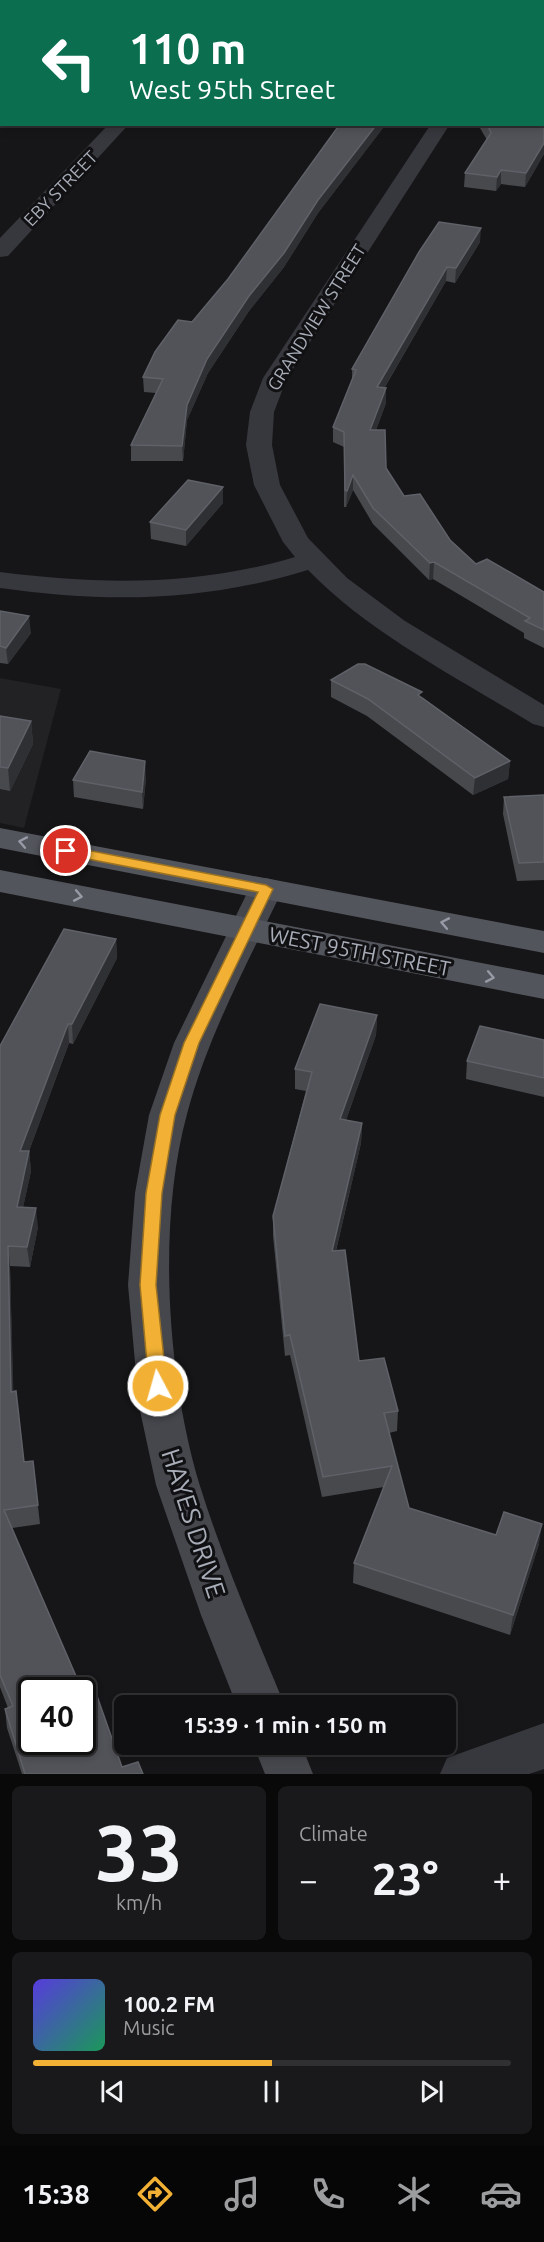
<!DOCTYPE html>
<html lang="en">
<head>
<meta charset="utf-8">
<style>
	body { margin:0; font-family:Ubuntu,sans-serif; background:#19191b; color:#f1f3f6; height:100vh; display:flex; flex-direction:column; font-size:22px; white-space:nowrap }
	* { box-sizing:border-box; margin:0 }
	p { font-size:20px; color:#9c9d9f }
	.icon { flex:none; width:33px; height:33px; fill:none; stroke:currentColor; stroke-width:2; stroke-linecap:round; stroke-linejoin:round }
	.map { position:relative; height:1774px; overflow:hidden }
	.sheet { display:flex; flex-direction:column; gap:12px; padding:12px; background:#09090a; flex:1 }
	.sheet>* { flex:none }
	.banner { position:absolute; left:0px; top:0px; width:544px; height:126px; box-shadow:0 3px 9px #0003,0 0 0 2px #303032; background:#0b6e4f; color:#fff; overflow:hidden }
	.speed { position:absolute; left:18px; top:1677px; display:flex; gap:12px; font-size:30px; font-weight:700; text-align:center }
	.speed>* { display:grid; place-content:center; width:78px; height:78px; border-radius:50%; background:#101012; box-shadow:0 3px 9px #0003,0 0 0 2px #303032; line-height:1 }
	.speed .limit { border:3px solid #111; border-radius:9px; background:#fff; color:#111 }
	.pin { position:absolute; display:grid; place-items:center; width:51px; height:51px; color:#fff; margin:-26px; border:3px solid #fff; border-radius:50%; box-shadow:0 2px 6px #0007 }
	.me { position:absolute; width:66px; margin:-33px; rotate:354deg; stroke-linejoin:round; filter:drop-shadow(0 0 4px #0008) }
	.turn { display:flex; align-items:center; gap:21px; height:126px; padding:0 30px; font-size:27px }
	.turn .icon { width:78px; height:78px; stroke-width:2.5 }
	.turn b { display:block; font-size:42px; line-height:51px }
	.big { font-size:45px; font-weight:700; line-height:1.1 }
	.sheet .tile { flex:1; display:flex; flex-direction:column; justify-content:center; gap:9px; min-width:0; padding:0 21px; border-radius:9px; background:#19191b }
	.sheet .dial { align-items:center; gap:0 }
	.dial b { font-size:78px; line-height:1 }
	.song { display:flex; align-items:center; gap:18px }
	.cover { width:72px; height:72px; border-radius:9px; background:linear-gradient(135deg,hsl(250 70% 55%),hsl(150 70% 35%)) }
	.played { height:6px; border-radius:3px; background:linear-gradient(90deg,#f2b134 50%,#303032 50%) }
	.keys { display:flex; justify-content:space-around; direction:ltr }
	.heat { display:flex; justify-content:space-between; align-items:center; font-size:33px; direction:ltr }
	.sheet .tiles { flex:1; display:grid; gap:12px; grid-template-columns:1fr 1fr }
	.tile:last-child { grid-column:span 2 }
	.trip { position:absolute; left:114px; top:1695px; width:342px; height:60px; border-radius:9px; background:#101012; box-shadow:0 3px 9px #0003,0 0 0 2px #303032; font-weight:700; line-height:60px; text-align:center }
	.tabs { display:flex; height:96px; justify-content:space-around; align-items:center; background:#060607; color:#9c9d9f }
	.tabs .icon { width:42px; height:42px }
	.tabs .active { color:#f2b134 }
	.tabs b { font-size:27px; color:#f1f3f6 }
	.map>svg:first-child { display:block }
	.built { fill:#222225 }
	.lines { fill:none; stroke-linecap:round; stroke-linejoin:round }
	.street { fill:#37383d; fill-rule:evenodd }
	.secondary { fill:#45474d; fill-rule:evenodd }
	.primary { fill:#53555c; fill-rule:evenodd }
	.wall { fill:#47494d }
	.shaded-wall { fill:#2f3033 }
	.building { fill:#525359; stroke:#5f6168; stroke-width:1.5; fill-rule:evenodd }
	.oneway { stroke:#979ba6 }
	.route { fill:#f2b134; stroke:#9d7322; stroke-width:1.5 }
	.labels { text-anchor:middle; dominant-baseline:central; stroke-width:6; stroke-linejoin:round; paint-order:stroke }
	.far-street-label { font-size:18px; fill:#a8adb8; stroke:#111113 }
	.street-label { font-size:21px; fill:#a8adb8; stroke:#111113 }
	.near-street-label { font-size:26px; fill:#a8adb8; stroke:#111113 }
</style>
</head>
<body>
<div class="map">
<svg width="544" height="1774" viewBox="0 0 544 1774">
	<rect width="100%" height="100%" fill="#161618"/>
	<path class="built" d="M0 678 61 689 24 828 0 823Z"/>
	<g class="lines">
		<g class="street">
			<path d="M229 0H247L229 2Z"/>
			<path d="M511 0H529L511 2Z"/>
			<rect x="0" y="50" width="2" height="10"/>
			<rect x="543" y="98" width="1" height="12"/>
			<path d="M109 124H129L8 256 0 257V238Z"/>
			<path d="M431 124H450L287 378 274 412 272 445 280 485 308 538 347 578 405 621 544 705V727L533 724C458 678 370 634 308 570 203 602 108 603 0 588V572C101 585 197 586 295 557L283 542 254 485 246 445 250 412 263 378Z"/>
			<path d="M544 1723V1769L529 1774H440L447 1758Z"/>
		</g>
		<g class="secondary">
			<path d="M266 878 278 881 283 889C248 962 208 1035 187 1114 157 1224 167 1377 200 1486 223 1560 255 1633 285 1706H237L201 1615 156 1485 139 1406 128 1285 135 1193 149 1115 174 1043 249 889 254 881Z"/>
			<path d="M253 1744H301L313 1774H265Z"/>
		</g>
		<g class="primary">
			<path d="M0 828 544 931V953L0 848Z"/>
			<path d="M0 870 544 975V999L0 892Z"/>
		</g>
	</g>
	<g class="wall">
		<path d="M2 12V48H0V15Z"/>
		<path d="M544 39V77H543V41Z"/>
		<path d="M544 111V154L525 187 501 184 496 191 464 187 465 173 487 140 480 128V124H543Z"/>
		<path d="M340 124H386L318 213 284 267 249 311 208 373 187 420 183 461H131V445L156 393 144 392 143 377 192 322 228 279Z"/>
		<path d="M480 242 455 283 446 281 385 387 386 403 376 430 386 468 404 496 450 540 476 564 544 592V648L524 638V633L433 579 429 580 373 524 353 490 346 507H344V447L333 442V427L352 379V369L419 252Z"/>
		<path d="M223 487V503L186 546 151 539 150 522Z"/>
		<path d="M0 611 31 633 8 664 0 663Z"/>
		<path d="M331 680 422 697 510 761 508 779 473 795 367 716 331 697Z"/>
		<path d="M0 716 31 721 33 744 10 791 0 789Z"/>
		<path d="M146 778 143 809 74 797 73 780Z"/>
		<path d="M544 795V880L517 881 503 814 504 797Z"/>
		<path d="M116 939 117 958 73 1044 69 1043 29 1151 31 1171 23 1207 38 1227 30 1267 10 1266 13 1392 24 1462 33 1461 40 1524 12 1528 79 1683 122 1767 143 1774H22L7 1728 5 1709 8 1708 0 1687V1046Z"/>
		<path d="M377 1015 376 1035 346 1120 362 1123 361 1143 336 1251 359 1361 398 1411 397 1431 389 1433 409 1508 496 1535 539 1544 510 1635 353 1583 354 1563 384 1487 322 1497 290 1355 285 1356 273 1236V1216L306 1091 295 1089V1069Z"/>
		<path d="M544 1040V1097L466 1079 467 1061Z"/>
	</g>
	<g class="shaded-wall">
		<path d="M322 0H331L330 2H320Z"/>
		<path d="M377 124H386L318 213 284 267 249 311 208 373 187 420 183 461 182 446 187 405 207 359 249 296 318 200Z"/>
		<path d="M544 143V154L525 187 526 173Z"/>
		<path d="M501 170V184L496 191 497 177Z"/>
		<path d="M481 228 480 242 455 283 456 268Z"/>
		<path d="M447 267 446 281 376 402 377 387Z"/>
		<path d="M386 388V403L370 446V430Z"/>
		<path d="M353 475V490L346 507 347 491Z"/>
		<path d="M223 487V503L186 546V530Z"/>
		<path d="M434 562 433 579 429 580 430 563Z"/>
		<path d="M29 616 31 633 8 664 6 648Z"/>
		<path d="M31 721 33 744 10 791 8 768Z"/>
		<path d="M145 761 146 778 143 809 142 792Z"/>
		<path d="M510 761 508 779 473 795 475 778Z"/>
		<path d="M116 939 117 958 73 1044 72 1024Z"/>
		<path d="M377 1015 376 1035 339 1140 340 1119Z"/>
		<path d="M68 1024 69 1043 29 1151 31 1171 19 1226 17 1207 20 1151Z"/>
		<path d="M362 1123 361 1143 331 1271 332 1251Z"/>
		<path d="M36 1208 38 1227 30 1267 27 1247Z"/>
		<path d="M8 1246 10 1266 14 1412 11 1392Z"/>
		<path d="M542 1524 539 1544 510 1635 513 1615Z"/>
	</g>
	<g class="building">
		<path d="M281 0H322L320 2H280Z"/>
		<path d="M414 0H462L460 2H413Z"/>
		<path d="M2 12V36L0 35V15Z"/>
		<path d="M544 39V64H543V41Z"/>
		<path d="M543 111H544V143L526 173 501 170 497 177 465 173 491 133 487 124H543Z"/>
		<path d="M340 124H377L318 200 284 253 249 296 207 359 187 405 182 446 131 445 163 379 143 377 155 352 178 320 192 322 228 279Z"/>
		<path d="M439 222 481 228 456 268 447 267 377 387 386 388 370 430H385L386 468 404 496 420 494 450 540 476 564 487 559 544 592V630L525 621 530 618 434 562 430 563 373 508 353 475 347 491 345 490 344 432 333 427 356 370 352 369 419 252Z"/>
		<path d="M188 480 223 487 186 530 150 522Z"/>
		<path d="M0 611 29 616 6 648 0 646Z"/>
		<path d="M358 664H365L422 692 418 695 510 761 475 778 368 699 331 680Z"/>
		<path d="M0 716 31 721 8 768 0 767Z"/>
		<path d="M90 751 145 761 142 792 73 780Z"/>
		<path d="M544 795V862L519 863 504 797Z"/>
		<path d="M64 929 116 939 72 1024H68L20 1151H29L17 1207 36 1208 27 1247 8 1246 11 1392 16 1391 24 1462 33 1461 38 1505 4 1510 79 1683 91 1679 122 1767 138 1762 143 1774H25L5 1709 13 1706 0 1675V1046ZM32 1690H82V1742H32Z"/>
		<path d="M320 1004 377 1015 340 1119 362 1123 332 1251 345 1250 359 1361 384 1358 398 1411 384 1413 409 1508 496 1535 504 1512 542 1524 513 1615 354 1563 392 1466 323 1477 290 1335 285 1336 273 1216 312 1072 295 1069Z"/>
		<path d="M480 1026 544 1040V1078L467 1061Z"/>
	</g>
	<defs><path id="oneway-chevron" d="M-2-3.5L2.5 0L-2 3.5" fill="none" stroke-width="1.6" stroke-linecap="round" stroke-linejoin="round" transform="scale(1.5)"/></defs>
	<g class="oneway">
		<use href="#oneway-chevron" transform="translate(23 842) rotate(-169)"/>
		<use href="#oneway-chevron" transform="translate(78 896) rotate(11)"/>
		<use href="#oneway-chevron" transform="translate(445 923) rotate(-169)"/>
		<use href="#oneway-chevron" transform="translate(490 977) rotate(11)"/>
	</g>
	<path class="route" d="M66 846 266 885 273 889 199 1043 175 1115 162 1193 156 1285 167 1386 164 1391 158 1393 152 1391 149 1386 140 1285 146 1193 160 1115 184 1043 258 892 62 854 60 851Z"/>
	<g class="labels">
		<g class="far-street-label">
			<text transform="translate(60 188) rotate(-46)">EBY STREET</text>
			<text transform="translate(316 317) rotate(-58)">GRANDVIEW STREET</text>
		</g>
		<g class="street-label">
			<text transform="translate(360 951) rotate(11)">WEST 95TH STREET</text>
		</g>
		<g class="near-street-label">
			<text transform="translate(194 1523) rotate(72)">HAYES DRIVE</text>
		</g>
	</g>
</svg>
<div class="speed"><div class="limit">40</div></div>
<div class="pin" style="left:66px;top:851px;background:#d93025"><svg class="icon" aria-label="arrive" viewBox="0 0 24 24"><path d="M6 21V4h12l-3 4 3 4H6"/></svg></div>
<svg class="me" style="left:158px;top:1386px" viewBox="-20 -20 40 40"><circle r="17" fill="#f2b134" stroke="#fff" stroke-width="3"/><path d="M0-11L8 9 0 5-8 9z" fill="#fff"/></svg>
<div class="trip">15:39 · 1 min · 150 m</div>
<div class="banner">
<div class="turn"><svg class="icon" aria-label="left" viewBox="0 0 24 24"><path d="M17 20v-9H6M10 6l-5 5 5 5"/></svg><div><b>110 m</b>West 95th Street</div></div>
</div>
</div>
<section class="sheet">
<div class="tiles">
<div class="tile dial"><b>33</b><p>km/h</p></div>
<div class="tile"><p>Climate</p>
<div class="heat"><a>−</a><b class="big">23°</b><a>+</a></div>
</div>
<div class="tile">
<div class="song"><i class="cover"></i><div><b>100.2 FM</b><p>Music</p></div></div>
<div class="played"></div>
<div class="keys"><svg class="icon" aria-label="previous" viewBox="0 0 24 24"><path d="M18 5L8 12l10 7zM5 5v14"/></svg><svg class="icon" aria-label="pause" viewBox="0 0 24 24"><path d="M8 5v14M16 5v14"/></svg><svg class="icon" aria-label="next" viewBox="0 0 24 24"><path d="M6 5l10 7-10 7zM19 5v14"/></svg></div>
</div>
</div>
</section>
<nav class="tabs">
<b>15:38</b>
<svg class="icon active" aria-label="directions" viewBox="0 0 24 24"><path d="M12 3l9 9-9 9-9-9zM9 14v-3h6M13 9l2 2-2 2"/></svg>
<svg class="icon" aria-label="music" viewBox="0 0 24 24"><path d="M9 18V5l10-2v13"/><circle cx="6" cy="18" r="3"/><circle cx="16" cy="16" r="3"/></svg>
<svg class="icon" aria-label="phone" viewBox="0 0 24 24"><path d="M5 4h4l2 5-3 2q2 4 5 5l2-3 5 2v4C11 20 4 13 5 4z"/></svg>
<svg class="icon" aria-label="climate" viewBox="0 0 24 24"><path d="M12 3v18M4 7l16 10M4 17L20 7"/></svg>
<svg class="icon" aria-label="car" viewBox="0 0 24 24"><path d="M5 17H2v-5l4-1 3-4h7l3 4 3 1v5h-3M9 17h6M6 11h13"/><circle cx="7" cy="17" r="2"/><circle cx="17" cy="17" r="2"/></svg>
</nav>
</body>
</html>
